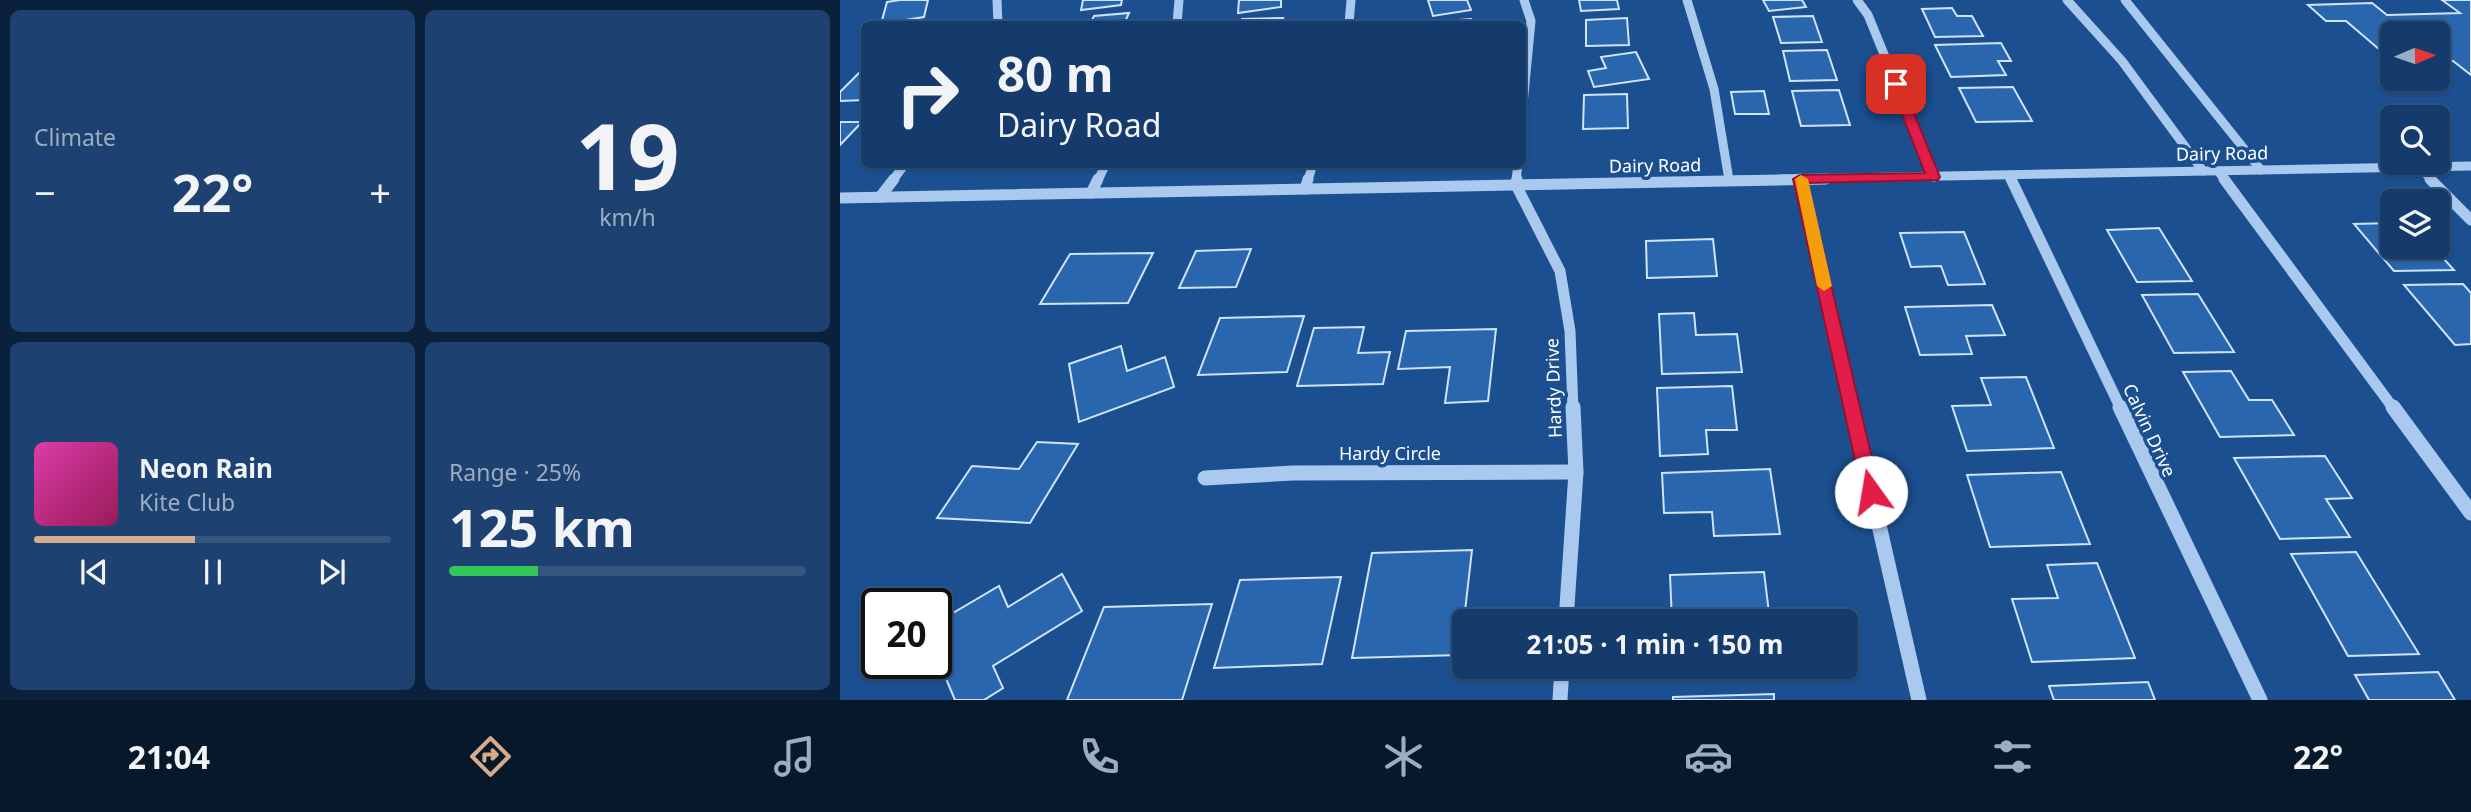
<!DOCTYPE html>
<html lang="en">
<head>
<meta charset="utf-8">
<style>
	body { margin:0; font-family:"Noto Sans",sans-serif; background:#1d4271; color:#f1f3f6; height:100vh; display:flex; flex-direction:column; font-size:26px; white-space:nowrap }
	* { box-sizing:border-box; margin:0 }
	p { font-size:23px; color:#9dadc1 }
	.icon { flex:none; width:38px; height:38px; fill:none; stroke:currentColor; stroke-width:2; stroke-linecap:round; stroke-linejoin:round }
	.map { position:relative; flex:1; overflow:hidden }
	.drawer { display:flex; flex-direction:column; gap:10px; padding:10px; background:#0b203b; width:840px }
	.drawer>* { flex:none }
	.hud { position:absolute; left:21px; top:21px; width:665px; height:147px; border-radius:10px; box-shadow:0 2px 5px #0004,0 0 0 2px #33557e; background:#143b6b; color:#f1f3f6; overflow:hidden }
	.needle { width:46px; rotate:88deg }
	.fabs { position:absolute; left:1540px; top:21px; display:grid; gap:14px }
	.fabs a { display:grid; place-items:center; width:70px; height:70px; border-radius:10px; background:#143b6b; box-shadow:0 2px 5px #0004,0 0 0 2px #33557e; font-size:35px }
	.speed { position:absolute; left:21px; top:588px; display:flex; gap:14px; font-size:35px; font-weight:700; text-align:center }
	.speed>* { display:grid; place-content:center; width:91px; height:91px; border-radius:50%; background:#143b6b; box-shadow:0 2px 5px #0004,0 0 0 2px #33557e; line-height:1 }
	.speed .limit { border:4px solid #111; border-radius:10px; background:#fff; color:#111 }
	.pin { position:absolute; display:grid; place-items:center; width:60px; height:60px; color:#fff; margin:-30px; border-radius:14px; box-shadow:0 4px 10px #0006 }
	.me { position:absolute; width:77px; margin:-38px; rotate:347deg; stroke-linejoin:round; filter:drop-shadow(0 0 5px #0008) }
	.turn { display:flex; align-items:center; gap:24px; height:147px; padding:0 21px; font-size:32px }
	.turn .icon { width:91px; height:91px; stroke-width:2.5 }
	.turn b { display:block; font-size:49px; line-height:60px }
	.big { font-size:52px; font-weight:700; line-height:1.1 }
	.drawer .tile { flex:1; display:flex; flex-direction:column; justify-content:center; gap:10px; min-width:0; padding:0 24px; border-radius:10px; background:#1d4271 }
	.drawer .dial { align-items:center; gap:0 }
	.dial b { font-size:91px; line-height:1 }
	.song { display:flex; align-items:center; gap:21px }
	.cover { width:84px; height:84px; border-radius:10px; background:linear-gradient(135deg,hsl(320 70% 55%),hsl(330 70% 35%)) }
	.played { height:7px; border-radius:4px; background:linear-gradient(90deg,#d6ab8b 45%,#33557e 45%) }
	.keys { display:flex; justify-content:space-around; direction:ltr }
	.heat { display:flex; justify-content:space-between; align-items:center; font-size:38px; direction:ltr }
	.charge { height:10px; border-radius:5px; background:linear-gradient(90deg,#34c759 25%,#33557e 0) }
	.drawer .tiles { flex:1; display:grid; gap:10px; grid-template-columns:repeat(2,1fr) }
	.trip { position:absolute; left:612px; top:609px; width:406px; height:70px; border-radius:10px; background:#143b6b; box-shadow:0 2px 5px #0004,0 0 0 2px #33557e; font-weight:700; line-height:70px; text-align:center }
	.tabs { display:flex; height:112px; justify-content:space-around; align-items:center; background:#08182b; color:#9dadc1 }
	.tabs .icon { width:49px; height:49px }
	.tabs .on { color:#d6ab8b }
	.tabs b { font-size:32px; color:#f1f3f6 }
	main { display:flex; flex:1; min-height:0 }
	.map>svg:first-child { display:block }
	.building { fill:#2a66ad; stroke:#cfe3fa; stroke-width:2 }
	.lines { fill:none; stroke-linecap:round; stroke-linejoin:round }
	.minor-far2 { stroke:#a9c9ee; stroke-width:9 }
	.minor-far1 { stroke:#a9c9ee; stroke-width:11 }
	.minor { stroke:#a9c9ee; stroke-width:15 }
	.route { fill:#e11d48; stroke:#92132f; stroke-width:2 }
	.slow { fill:#f59e0b }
	.labels { text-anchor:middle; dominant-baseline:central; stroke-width:7; stroke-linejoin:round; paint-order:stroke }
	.street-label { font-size:18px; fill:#fff; stroke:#1b4f8f }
</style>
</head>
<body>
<main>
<section class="drawer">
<div class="tiles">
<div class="tile"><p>Climate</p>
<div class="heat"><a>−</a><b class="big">22°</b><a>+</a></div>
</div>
<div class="tile dial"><b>19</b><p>km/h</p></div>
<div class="tile">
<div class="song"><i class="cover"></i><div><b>Neon Rain</b><p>Kite Club</p></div></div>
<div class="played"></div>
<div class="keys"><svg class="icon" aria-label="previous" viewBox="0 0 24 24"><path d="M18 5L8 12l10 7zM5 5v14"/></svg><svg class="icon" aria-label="pause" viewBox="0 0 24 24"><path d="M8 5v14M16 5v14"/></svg><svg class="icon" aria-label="next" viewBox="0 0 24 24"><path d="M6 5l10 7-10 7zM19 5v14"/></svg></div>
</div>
<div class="tile"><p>Range · 25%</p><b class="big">125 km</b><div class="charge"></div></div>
</div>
</section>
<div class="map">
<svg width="1631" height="700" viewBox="0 0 1631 700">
	<rect width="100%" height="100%" fill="#1b4f8f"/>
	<g class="building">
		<path d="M60 0H88L84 17 41 24 47 2Z"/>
		<path d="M243 0H282L281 5 241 10Z"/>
		<path d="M399 0H441V7L398 13Z"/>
		<path d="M588 0H627L631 10 593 16Z"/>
		<path d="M739 0H777L779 9 741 11Z"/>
		<path d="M923 0H962L966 7 929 11Z"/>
		<path d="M1602 0H1631V75L1613 61H1598V33H1552V56H1547L1506 21H1486L1468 5 1532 3 1547 15 1620 13Z"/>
		<path d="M1112 8 1117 16H1132L1143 36 1095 37 1082 9Z"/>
		<path d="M289 13 284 24H250L254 16Z"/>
		<path d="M973 16 982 42 941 43 933 17Z"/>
		<path d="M443 18 440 24H399L402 19Z"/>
		<path d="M787 18 789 45 746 46V20Z"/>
		<path d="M631 19 630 24H592V22Z"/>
		<path d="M1161 43 1171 61H1158L1166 75 1111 77 1095 45Z"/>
		<path d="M987 50 997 80 950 81 943 51Z"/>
		<path d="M796 52 809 79 754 87 748 71 766 68 761 57Z"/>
		<path d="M24 68V100L0 101V92Z"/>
		<path d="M1173 87 1192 121 1136 122 1119 88Z"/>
		<path d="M999 90 1010 125 961 126 952 91Z"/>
		<path d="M924 91 929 114H895L891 92Z"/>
		<path d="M787 94 788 128 743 129 744 95Z"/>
		<path d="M0 122H22L0 145Z"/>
		<path d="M1552 223V247H1593L1614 270 1554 271 1514 224Z"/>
		<path d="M1319 228 1352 281 1297 282 1267 230Z"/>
		<path d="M1124 232 1145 284 1108 285 1101 266 1071 267 1060 233Z"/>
		<path d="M873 239 877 276 807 278 806 241Z"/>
		<path d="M411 249 396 287 339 288 356 251Z"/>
		<path d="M313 253 288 303 200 304 230 254Z"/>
		<path d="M1623 284 1631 293V344L1615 345 1564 285Z"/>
		<path d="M1358 294 1394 352 1334 353 1302 295Z"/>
		<path d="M1152 305 1165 335 1126 336 1132 354 1080 355 1065 307Z"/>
		<path d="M854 313 856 335 897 334 902 372 822 374 819 314Z"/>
		<path d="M464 316 447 372 358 375 380 318Z"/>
		<path d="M524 327 518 353 550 352 543 384 457 386 474 328Z"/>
		<path d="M656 329 648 401 605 403 610 367 558 369 566 331Z"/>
		<path d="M281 346 287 371 325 357 334 387 239 422 229 364Z"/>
		<path d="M1391 371 1409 400H1432L1454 435 1380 437 1343 372Z"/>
		<path d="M1186 377 1214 448 1127 451 1112 406 1151 405 1141 378Z"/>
		<path d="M892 386 897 430H866L868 454 820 456 817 388Z"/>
		<path d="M197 442 238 444 190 523 97 518 132 466 179 469Z"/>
		<path d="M1485 456 1512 498 1486 499 1510 537 1440 539 1394 458Z"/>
		<path d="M930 469 940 534 874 536 872 512 824 513 822 473Z"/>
		<path d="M1221 472 1250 544 1150 547 1127 475Z"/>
		<path d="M632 550 620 655 512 658 532 553Z"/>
		<path d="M1516 552 1579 654 1508 656 1451 554Z"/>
		<path d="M1257 563 1295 658 1192 662 1172 599 1218 598 1207 565Z"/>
		<path d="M924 572 930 621H832L830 575Z"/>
		<path d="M222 574 242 611 153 666 163 688 144 700H115L96 655V623L159 586 168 607Z"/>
		<path d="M501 577 482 664 374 668 400 580Z"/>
		<path d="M372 604 342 700H227L264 607Z"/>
		<path d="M834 667H936V672L835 675Z"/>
		<path d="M1598 672 1615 700H1529L1515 675Z"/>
		<path d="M1308 682 1315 700H1214L1209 686Z"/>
		<path d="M934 694V700H833V697Z"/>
	</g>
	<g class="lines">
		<g class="minor-far2">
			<path d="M157 0 158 24"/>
			<path d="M847 0 874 89 889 180"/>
			<path d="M1017 0 1028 15 1094 177"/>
			<path d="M1227 0 1282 61 1363 171"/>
			<path d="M1285 0 1421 170"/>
			<path d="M337 24 339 0"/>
			<path d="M509 24 511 0"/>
			<path d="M682 115 691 21 684 0"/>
			<path d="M1579 167 1592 180"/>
			<path d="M1378 171 1385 180"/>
			<path d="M1169 175 1172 180"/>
			<path d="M53 180 65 164"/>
			<path d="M258 180 266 164"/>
			<path d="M468 180 473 164"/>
			<path d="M676 180 678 164"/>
			<path d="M897 180 1631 166"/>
		</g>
		<g class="minor-far1">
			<path d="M677 179 676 185 720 271 730 331 733 409"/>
			<path d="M960 179 1013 409"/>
			<path d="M1171 179 1281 409"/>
			<path d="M1384 179 1554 409"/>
			<path d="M1590 179 1631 220"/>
			<path d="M465 189 468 179"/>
			<path d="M251 193 258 179"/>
			<path d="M40 197 54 179"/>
			<path d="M0 198 986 179"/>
		</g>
		<g class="minor">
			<path d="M1012 407 1079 700"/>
			<path d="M1280 407 1420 700"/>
			<path d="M1553 407 1631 513"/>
			<path d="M365 478 453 473 736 472"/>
			<path d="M726 621 736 472 733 407"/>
			<path d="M720 700 722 667"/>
		</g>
	</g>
	<path class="route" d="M1056 80 1062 84 1100 177 1098 180 967 183 1040 492 1031 499 1022 492 953 179 960 175 1085 173 1050 84Z"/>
	<path class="slow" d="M961 175 968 179 992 286 984 291 977 286 955 179Z"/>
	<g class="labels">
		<g class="street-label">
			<text transform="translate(1382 153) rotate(-1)">Dairy Road</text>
			<text transform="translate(815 165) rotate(-1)">Dairy Road</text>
			<text transform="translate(713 388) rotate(-92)">Hardy Drive</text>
			<text transform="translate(1310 430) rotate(65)">Calvin Drive</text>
			<text x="550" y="453">Hardy Circle</text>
		</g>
	</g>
</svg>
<div class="fabs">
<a><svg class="needle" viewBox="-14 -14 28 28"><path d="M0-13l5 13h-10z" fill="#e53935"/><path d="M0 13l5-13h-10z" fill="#9dadc1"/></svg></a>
<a><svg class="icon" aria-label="search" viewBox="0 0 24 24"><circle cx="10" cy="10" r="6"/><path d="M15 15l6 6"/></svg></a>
<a><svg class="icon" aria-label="layers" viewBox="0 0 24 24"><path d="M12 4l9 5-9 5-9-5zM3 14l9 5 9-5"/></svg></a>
</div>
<div class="speed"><div class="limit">20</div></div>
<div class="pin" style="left:1056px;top:84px;background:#d93025"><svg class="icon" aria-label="arrive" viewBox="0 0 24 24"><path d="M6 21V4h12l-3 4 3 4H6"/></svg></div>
<svg class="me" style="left:1031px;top:492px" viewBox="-20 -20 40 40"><circle r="19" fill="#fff"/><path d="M0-13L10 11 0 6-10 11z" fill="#e11d48"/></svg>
<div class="trip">21:05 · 1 min · 150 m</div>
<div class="hud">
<div class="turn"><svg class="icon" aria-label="right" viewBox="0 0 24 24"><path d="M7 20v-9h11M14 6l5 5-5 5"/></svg><div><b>80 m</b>Dairy Road</div></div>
</div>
</div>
</main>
<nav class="tabs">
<b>21:04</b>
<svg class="icon on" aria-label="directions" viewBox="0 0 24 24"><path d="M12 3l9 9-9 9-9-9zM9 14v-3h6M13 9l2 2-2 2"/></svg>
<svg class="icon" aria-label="music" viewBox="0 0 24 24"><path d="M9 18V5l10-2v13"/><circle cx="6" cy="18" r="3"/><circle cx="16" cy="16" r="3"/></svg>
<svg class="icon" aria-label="phone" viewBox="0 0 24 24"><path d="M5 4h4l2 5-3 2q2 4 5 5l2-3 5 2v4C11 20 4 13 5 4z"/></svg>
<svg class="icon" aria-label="climate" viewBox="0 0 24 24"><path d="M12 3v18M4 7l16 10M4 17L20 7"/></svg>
<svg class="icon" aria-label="car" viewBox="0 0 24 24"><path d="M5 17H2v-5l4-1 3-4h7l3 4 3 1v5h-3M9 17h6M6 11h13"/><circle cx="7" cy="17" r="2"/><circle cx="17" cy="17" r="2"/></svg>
<svg class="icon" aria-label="filters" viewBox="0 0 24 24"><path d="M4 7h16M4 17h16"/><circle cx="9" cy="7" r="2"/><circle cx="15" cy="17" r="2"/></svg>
<b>22°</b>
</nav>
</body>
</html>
